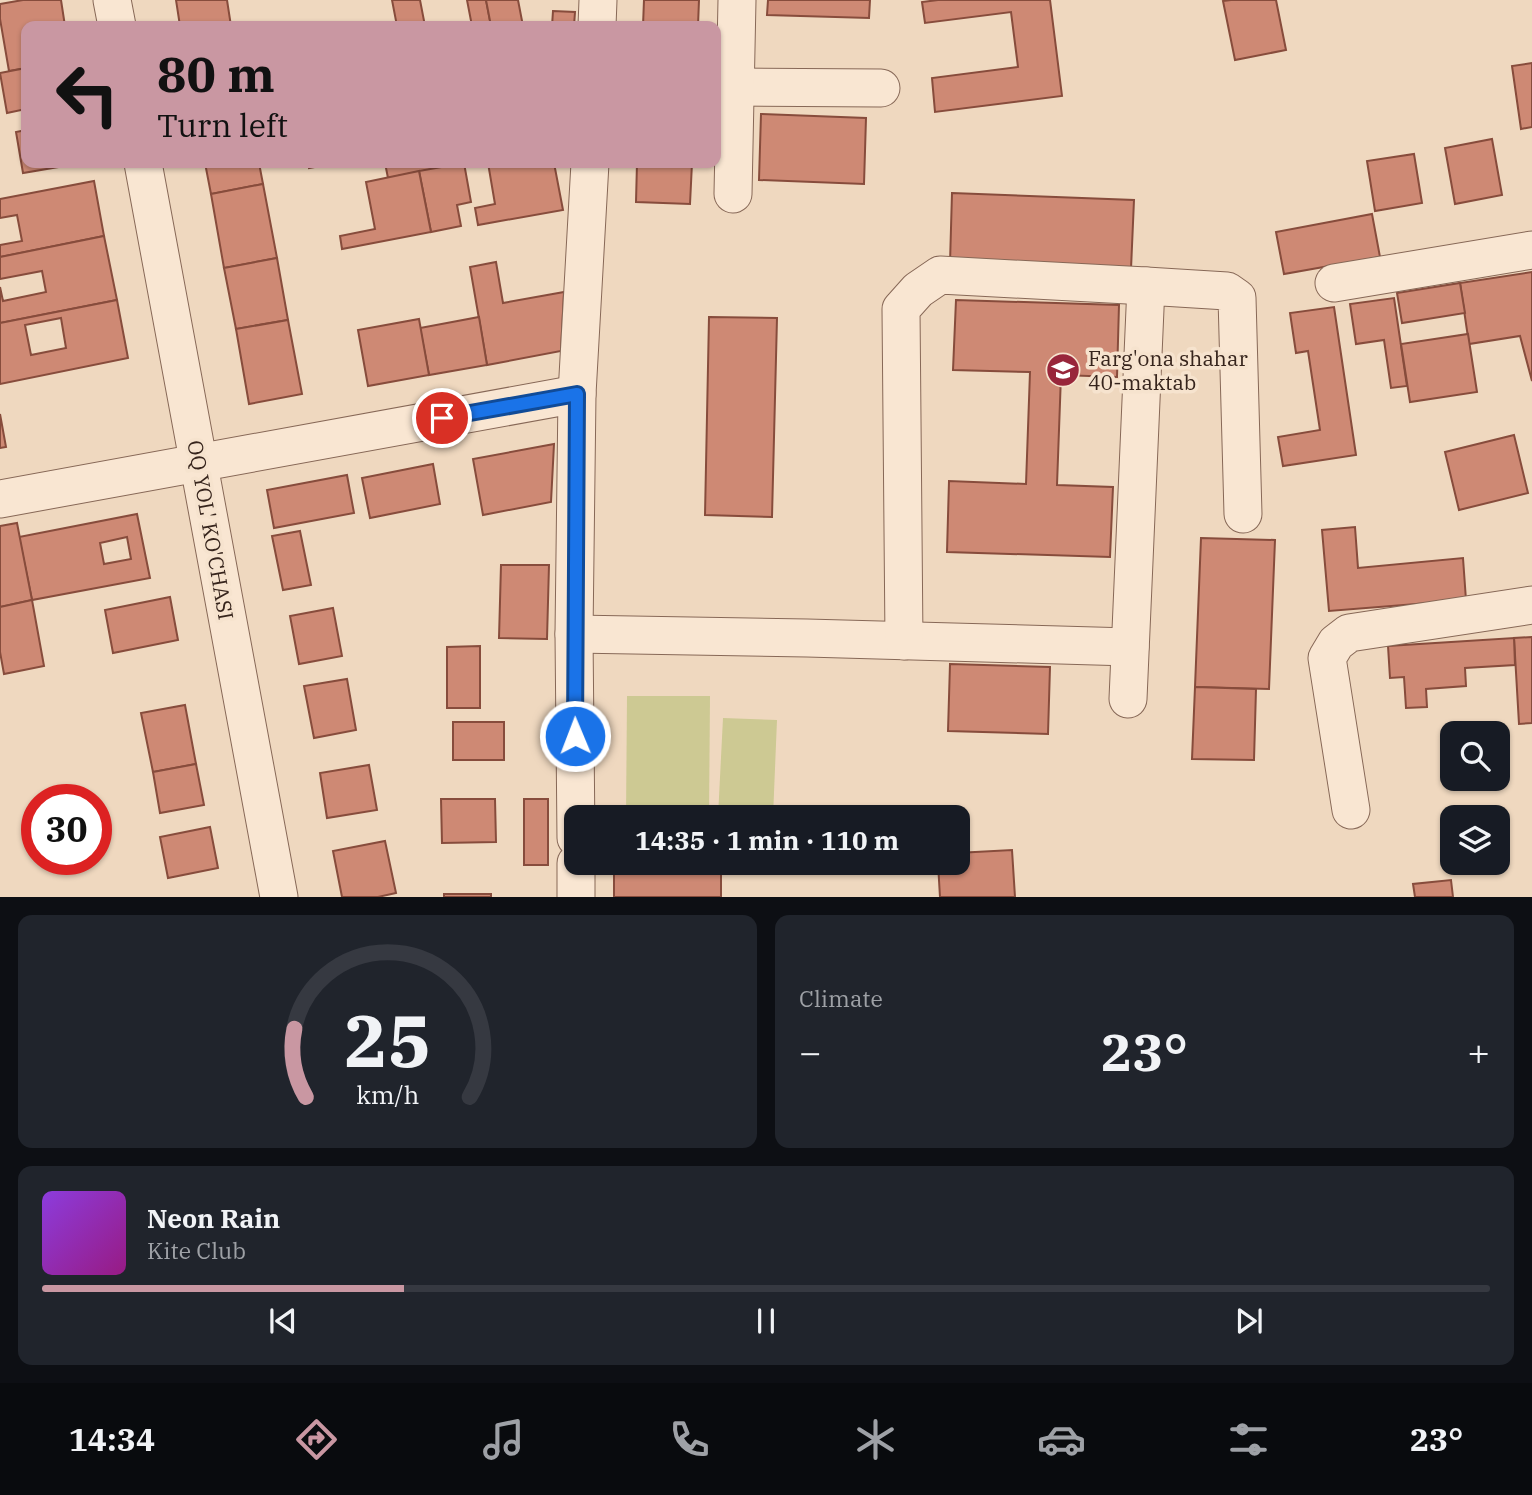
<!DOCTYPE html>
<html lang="en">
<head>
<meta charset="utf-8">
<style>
	body { margin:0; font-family:"IBM Plex Serif",serif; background:#20242c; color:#f1f3f6; height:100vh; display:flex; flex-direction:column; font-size:26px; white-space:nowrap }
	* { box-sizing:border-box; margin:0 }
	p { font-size:23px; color:#9ea1a6 }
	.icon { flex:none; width:38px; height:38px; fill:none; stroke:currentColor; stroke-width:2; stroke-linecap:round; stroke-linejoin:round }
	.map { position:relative; height:897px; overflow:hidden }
	.drawer { display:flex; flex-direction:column; gap:18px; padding:18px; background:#0d0f14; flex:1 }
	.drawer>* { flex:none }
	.hud { position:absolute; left:21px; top:21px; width:700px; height:147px; border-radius:14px; box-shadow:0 2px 5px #0004; background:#c997a2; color:#111; overflow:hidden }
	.tools { position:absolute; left:1440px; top:721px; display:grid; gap:14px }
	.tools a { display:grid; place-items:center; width:70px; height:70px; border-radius:14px; background:#171b24; box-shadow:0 2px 5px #0004; font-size:35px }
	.speed { position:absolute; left:21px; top:784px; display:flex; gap:14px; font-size:35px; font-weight:700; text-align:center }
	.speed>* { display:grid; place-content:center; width:91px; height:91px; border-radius:50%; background:#171b24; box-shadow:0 2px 5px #0004; line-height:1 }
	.speed .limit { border:10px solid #d22; background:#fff; color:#111 }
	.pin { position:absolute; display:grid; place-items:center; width:60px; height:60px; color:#fff; margin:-30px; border:4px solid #fff; border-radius:50%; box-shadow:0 2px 7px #0007 }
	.me { position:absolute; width:77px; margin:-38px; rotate:359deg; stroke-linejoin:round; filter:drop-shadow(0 0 5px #0008) }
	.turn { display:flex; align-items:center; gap:24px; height:147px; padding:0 21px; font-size:32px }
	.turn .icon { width:91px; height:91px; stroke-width:2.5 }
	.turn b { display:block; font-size:49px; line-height:60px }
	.big { font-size:52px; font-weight:700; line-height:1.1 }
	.drawer .tile { flex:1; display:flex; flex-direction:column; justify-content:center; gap:10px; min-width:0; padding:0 24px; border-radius:14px; background:#20242c }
	.drawer .dial { align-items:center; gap:0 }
	.dial svg { height:182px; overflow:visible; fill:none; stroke:#363941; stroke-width:7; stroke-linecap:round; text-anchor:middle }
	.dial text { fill:#f1f3f6; stroke:none }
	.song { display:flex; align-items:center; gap:21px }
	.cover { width:84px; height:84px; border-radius:10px; background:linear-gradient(135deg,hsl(270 70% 55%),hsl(310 70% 35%)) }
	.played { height:7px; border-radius:4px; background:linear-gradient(90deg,#c997a2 25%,#363941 25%) }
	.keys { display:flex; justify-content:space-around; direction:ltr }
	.heat { display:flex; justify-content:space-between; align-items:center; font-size:38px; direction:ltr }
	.drawer .tiles { flex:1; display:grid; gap:18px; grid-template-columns:1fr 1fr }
	.tile:last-child { grid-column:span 2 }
	.trip { position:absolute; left:564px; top:805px; width:406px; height:70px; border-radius:14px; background:#171b24; box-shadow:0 2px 5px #0004; font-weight:700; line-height:70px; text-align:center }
	.dock { display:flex; height:112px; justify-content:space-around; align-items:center; background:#090b0e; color:#9ea1a6 }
	.dock .icon { width:49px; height:49px }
	.dock .on { color:#c997a2 }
	.dock b { font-size:32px; color:#f1f3f6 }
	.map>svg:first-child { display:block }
	.green { fill:#cdc993 }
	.building { fill:#ce8974; stroke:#874c3c; stroke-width:2; fill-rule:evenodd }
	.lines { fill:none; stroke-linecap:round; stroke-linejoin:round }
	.minor-casing { stroke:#876857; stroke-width:39 }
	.minor { stroke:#f9e6d2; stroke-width:37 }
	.route-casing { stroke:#114b97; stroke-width:18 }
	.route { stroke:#1a73e8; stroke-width:12 }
	.labels { text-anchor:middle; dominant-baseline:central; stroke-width:7; stroke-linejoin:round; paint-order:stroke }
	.poi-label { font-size:21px; fill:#36241c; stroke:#f6e3ce; text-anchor:start }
	.street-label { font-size:21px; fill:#36241c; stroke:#f6e3ce }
</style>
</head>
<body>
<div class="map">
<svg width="1532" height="897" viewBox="0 0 1532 897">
	<rect width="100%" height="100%" fill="#efd8bf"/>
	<g class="green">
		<path d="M627 696H710L709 817H626Z"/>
		<path d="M723 718 777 720 773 817H718Z"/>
	</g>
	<g class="building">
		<path d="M23 0H61L65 26H26V68L9 71 0 19V4Z"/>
		<path d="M176 0H227L231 26H180Z"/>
		<path d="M392 0H420L425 26H397Z"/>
		<path d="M467 0H486L491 26H472Z"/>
		<path d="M486 0H518L523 26H491Z"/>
		<path d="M644 0H699L698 26H643Z"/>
		<path d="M768 0H870L869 18 767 15Z"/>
		<path d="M938 0H1050L1062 96 935 112 932 78 1018 67 1011 12 925 23 922 2Z"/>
		<path d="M1231 0H1276L1286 50 1235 60 1223 1Z"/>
		<path d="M553 11 575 12 574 26H552Z"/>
		<path d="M1532 63V127L1521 129 1512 66Z"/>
		<path d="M26 68V109L7 113 0 73Z"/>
		<path d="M761 114 866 118 864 184 759 180Z"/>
		<path d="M26 130V163H82L23 173 16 132Z"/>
		<path d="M1492 139 1502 195 1455 204 1445 148Z"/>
		<path d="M1414 154 1422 203 1375 211 1367 161Z"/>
		<path d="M205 163H259L263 184 211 194Z"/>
		<path d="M308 163H336L309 168Z"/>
		<path d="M385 163H432L433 169 388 178Z"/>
		<path d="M464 163 471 202 457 205 461 226 431 232 419 171Z"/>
		<path d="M488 163H554L563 210 478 225 475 208 495 204Z"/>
		<path d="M637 163H692L690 204 636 202Z"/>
		<path d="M419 171 431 232 342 249 340 236 375 229 366 182Z"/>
		<path d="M94 181 104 236 0 257V245L22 241 17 215 0 218V199Z"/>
		<path d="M263 184 277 258 224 268 211 194Z"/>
		<path d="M952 193 1134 200 1131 269 950 263Z"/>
		<path d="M1372 214 1380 257 1284 274 1276 232Z"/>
		<path d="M104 236 117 300 0 323V287L3 301 46 292 42 271 0 279V257Z"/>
		<path d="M277 258 288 320 236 329 224 268Z"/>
		<path d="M496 262 503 303 564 292 561 351 487 365 470 267Z"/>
		<path d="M1532 272V381L1520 336 1469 344 1460 283Z"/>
		<path d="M1460 283 1465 313 1402 323 1397 293Z"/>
		<path d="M1394 298 1407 386 1391 388 1384 340 1356 344 1350 304Z"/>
		<path d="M117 300 128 358 0 384V323ZM61 318 66 348 31 355 25 325Z"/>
		<path d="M956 300 1119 305 1117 377 1061 375 1057 485 1113 487 1110 557 947 552 949 481 1026 484 1030 372 953 370Z"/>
		<path d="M1334 307 1356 455 1283 466 1278 437 1320 430 1308 351 1296 353 1290 313Z"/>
		<path d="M479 317 487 365 429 375 420 328Z"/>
		<path d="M709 317 777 318 772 517 705 515Z"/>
		<path d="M419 319 429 375 368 386 358 330Z"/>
		<path d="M288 320 302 394 249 404 236 329Z"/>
		<path d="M1468 334 1477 392 1410 402 1401 344Z"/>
		<path d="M0 414 6 447 0 448Z"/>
		<path d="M1514 435 1528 493 1459 510 1445 452Z"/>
		<path d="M554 444 551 502 483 515 473 459Z"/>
		<path d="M433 464 440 504 370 518 362 478Z"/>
		<path d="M347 475 354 513 274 528 267 490Z"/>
		<path d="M137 514 150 578 32 600 19 537ZM127 537 131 559 104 564 100 543Z"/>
		<path d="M17 523 32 600 0 607V526Z"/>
		<path d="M1355 527 1358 568 1463 558 1466 600 1329 611 1322 530Z"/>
		<path d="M300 531 311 585 283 590 272 536Z"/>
		<path d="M1201 538 1275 540 1269 689 1195 687Z"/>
		<path d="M501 565H549L547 639 499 638Z"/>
		<path d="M170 597 178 640 113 653 105 610Z"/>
		<path d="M32 600 44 666 4 674 0 652V607Z"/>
		<path d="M333 608 342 656 299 664 290 616Z"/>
		<path d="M1532 637V723L1519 724 1514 638Z"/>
		<path d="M1514 638 1515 665 1465 668 1466 686 1426 689 1427 707 1406 708 1404 677 1390 678 1388 646Z"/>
		<path d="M480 646V708H447V647Z"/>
		<path d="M950 664 1050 667 1048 734 948 731Z"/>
		<path d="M347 679 356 730 314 738 304 686Z"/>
		<path d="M1195 687 1256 689 1254 760 1192 759Z"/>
		<path d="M185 705 196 764 153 772 141 713Z"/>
		<rect x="453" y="722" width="51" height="38"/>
		<path d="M196 764 204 805 160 813 153 772Z"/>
		<path d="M369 765 377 810 327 818 320 773Z"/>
		<path d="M441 799H495L496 842 442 843Z"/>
		<rect x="524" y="799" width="24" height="66"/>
		<path d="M210 827 218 868 168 878 160 837Z"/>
		<path d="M385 841 396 893 378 897H342L333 851Z"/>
		<path d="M1012 850 1015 897H940L938 863H957V853Z"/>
		<rect x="614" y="863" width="107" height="34"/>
		<path d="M1451 880 1453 897H1415L1413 884Z"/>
		<rect x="444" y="894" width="47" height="3"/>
	</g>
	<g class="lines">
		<g class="minor-casing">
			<g id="minor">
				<path d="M112 0 117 26"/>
				<path d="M597 26 598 0"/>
				<path d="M735 87 881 88"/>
				<path d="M143 163 279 897"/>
				<path d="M733 194 737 0"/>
				<path d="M1334 283 1532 250"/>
				<path d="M0 499 577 394"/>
				<path d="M574 634 807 638 1130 647"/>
				<path d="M904 641 901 309 918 290 940 275 1146 286"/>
				<path d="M1128 699 1146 286 1227 291 1237 298 1243 514"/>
				<path d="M1351 810 1327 658 1336 643 1349 633 1532 605"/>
				<path d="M576 838 574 634 577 394 590 163"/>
				<path d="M576 863V897"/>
			</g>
		</g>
		<use href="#minor" class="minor"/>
	</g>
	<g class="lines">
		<g class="route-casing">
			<path id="route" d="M442 418 577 394 575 736"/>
		</g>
		<use href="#route" class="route"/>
	</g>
	<defs>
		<g id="school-disc" transform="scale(1.75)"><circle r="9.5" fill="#98263b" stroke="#f6e3ce"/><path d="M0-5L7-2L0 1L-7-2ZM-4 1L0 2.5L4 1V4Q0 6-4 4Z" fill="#fff"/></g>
	</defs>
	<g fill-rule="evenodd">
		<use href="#school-disc" x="1063" y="370"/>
	</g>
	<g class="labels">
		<g class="poi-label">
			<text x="1088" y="358">Farg'ona shahar<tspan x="1088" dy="24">40-maktab</tspan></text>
		</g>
		<g class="street-label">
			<text transform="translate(211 530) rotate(80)">OQ YOL' KO'CHASI</text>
		</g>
	</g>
</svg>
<div class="tools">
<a><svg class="icon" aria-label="search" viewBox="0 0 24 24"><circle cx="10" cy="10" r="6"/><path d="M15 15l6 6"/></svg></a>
<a><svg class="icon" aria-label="layers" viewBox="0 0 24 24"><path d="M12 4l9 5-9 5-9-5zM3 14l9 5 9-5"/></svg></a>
</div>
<div class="speed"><div class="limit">30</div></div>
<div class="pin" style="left:442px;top:418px;background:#d93025"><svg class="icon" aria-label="arrive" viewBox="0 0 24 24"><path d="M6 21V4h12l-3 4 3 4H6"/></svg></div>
<svg class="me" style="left:575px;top:736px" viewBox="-20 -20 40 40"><circle r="17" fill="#1a73e8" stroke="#fff" stroke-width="3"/><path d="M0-11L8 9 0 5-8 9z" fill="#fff"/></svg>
<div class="trip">14:35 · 1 min · 110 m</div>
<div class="hud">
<div class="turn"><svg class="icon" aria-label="left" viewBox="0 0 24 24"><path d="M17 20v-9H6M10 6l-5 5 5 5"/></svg><div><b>80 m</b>Turn left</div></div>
</div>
</div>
<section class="drawer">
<div class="tiles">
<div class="tile dial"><svg viewBox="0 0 100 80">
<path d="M14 69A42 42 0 1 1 86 69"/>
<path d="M14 69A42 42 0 0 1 9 39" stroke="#c997a2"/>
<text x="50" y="56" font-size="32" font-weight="700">25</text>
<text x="50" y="72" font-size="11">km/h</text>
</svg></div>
<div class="tile"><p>Climate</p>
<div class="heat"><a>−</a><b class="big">23°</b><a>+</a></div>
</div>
<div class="tile">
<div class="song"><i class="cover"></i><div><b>Neon Rain</b><p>Kite Club</p></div></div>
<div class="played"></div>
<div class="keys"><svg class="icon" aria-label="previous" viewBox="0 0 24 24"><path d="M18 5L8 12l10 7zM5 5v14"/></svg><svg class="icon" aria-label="pause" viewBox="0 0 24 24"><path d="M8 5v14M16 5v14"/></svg><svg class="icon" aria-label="next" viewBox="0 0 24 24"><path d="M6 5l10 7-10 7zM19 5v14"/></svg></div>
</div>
</div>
</section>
<nav class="dock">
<b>14:34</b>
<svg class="icon on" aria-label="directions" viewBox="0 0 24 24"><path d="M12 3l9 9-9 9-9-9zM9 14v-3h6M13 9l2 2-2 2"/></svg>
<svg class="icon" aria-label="music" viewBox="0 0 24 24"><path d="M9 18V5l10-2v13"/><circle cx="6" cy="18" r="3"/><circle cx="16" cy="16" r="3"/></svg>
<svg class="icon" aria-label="phone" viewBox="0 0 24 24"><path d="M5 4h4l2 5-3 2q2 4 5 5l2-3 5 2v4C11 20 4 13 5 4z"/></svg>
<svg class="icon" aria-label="climate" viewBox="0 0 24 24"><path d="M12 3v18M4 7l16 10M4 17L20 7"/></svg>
<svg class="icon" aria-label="car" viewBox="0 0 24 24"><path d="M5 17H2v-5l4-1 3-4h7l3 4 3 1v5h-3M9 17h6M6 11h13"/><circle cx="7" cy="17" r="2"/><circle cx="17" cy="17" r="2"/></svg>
<svg class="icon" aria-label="filters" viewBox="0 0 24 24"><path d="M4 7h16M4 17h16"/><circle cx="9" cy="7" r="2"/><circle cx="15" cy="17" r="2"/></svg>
<b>23°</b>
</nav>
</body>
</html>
